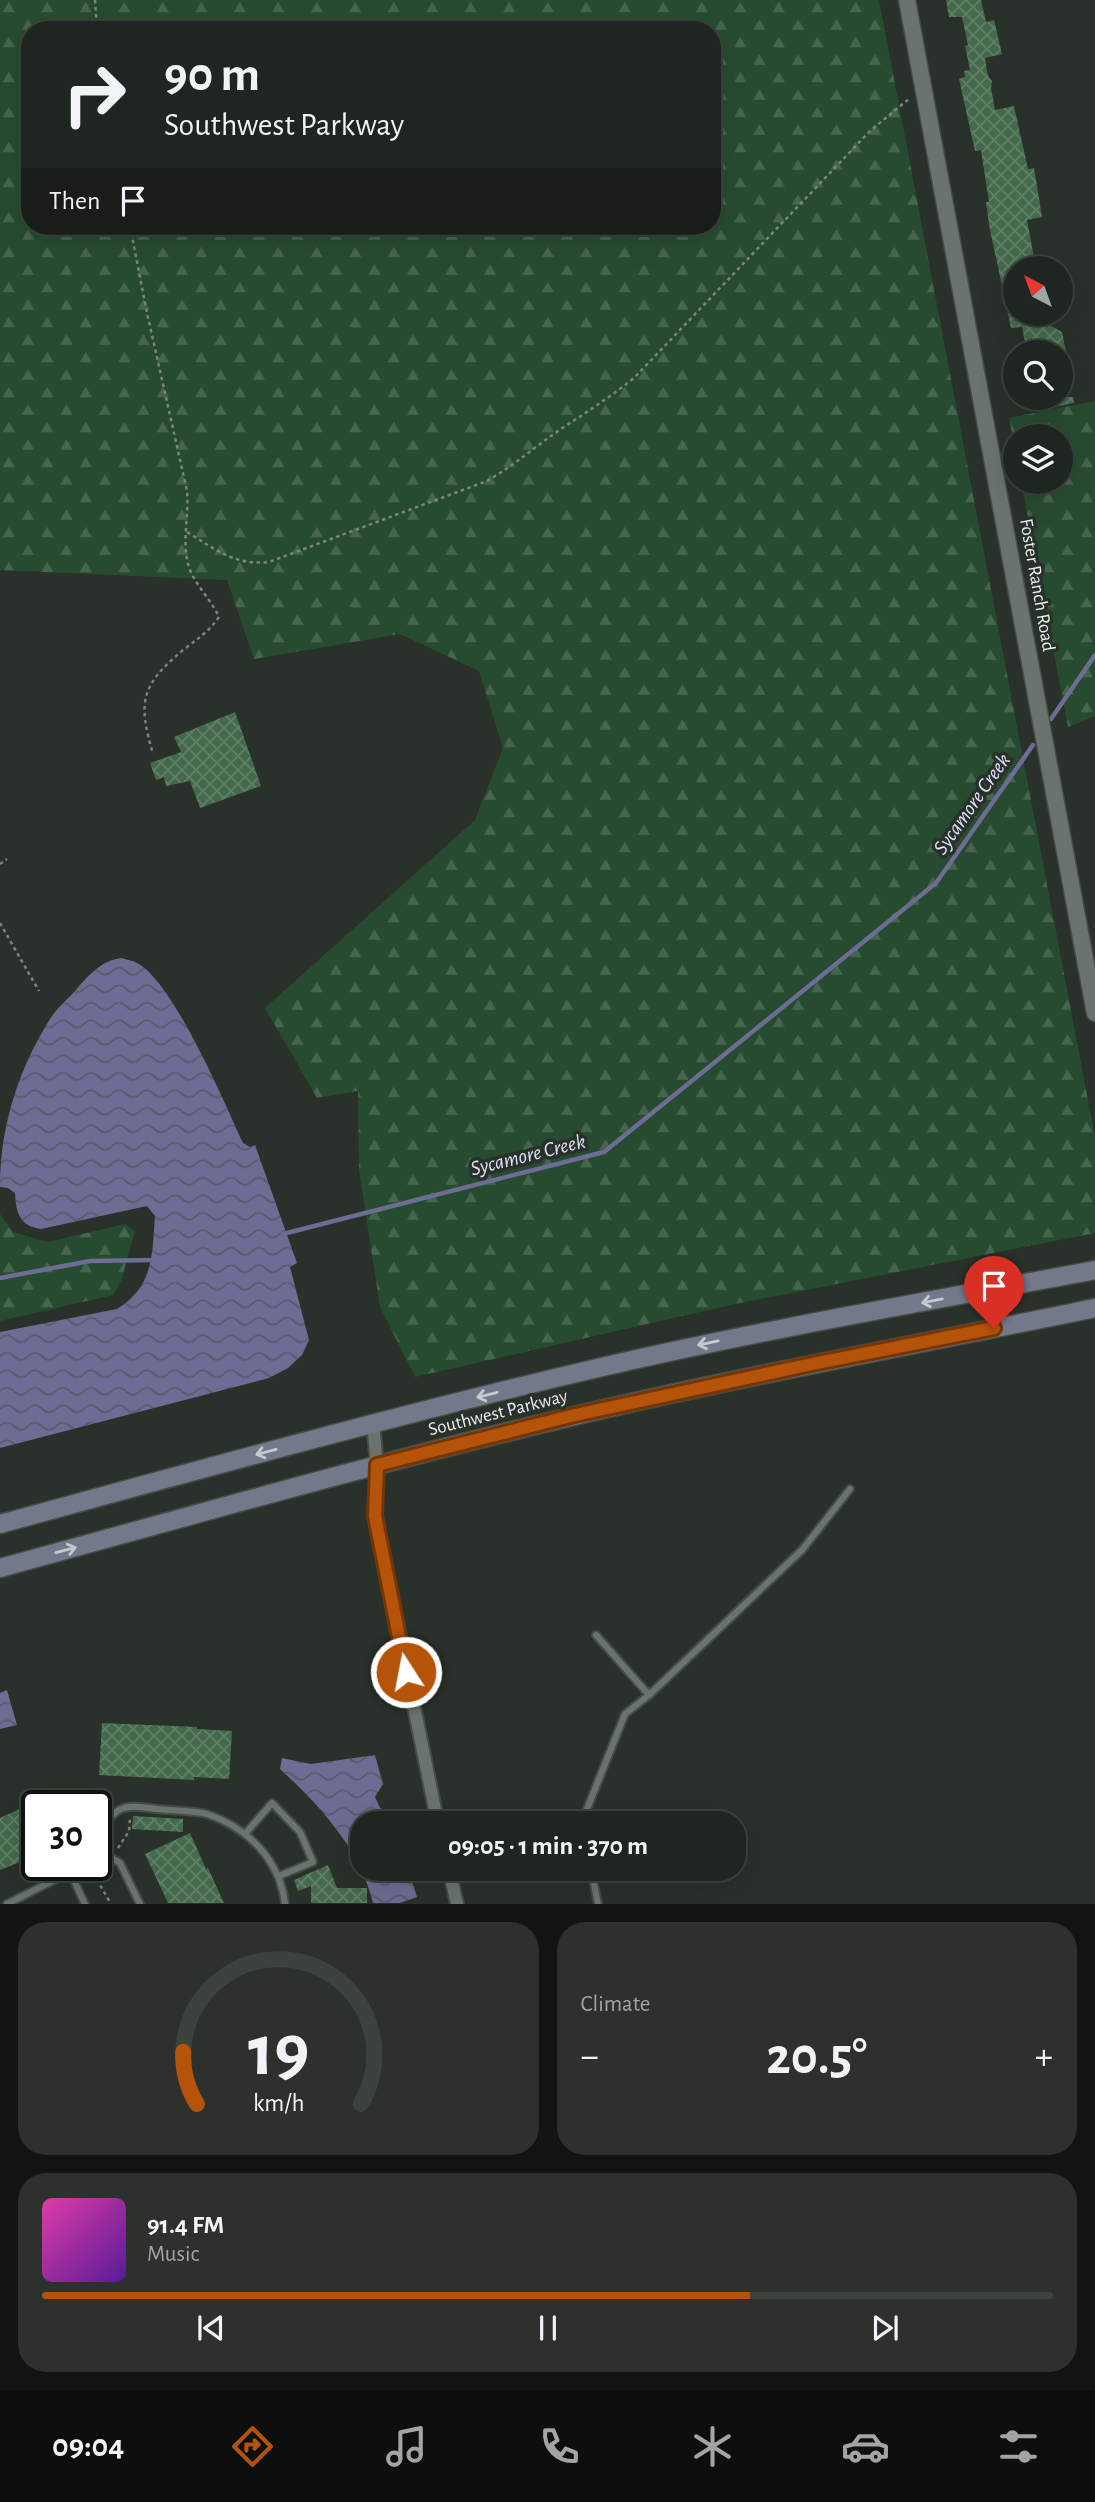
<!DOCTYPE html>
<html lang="en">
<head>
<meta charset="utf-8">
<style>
	body { margin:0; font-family:"Alegreya Sans",sans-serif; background:#2c312d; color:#f1f3f6; height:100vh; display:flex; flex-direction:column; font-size:26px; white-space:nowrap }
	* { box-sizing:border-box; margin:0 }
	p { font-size:23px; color:#a1a5a5 }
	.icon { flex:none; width:38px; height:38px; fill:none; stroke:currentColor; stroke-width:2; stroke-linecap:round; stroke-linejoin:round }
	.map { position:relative; height:1904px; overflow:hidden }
	.drawer { display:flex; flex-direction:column; gap:18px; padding:18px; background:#111412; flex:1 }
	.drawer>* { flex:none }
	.top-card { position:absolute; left:21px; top:21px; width:700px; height:214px; border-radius:28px; box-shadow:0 7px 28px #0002,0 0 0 2px #3c423e; background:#1f2520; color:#f1f3f6; overflow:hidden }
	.needle { width:46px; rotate:319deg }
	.tools { position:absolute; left:1003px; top:256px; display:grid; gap:14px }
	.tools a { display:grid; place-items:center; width:70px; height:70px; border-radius:50%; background:#1f2520; box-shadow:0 7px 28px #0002,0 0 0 2px #3c423e; font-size:35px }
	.speed { position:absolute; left:21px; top:1790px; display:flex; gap:14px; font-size:35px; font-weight:700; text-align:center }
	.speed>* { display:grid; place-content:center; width:91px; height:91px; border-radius:50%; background:#1f2520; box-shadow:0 7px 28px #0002,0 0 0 2px #3c423e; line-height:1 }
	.speed .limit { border:4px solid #111; border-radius:10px; background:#fff; color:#111 }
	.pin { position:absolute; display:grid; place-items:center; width:60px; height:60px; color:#fff; margin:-72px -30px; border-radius:50% 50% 50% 0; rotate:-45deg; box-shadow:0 0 7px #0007 }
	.pin .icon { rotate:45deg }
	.me { position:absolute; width:77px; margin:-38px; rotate:349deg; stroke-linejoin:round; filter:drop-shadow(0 0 5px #0008) }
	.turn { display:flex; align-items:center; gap:24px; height:147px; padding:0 28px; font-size:32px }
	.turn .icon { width:91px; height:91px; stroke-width:2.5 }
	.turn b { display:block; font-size:49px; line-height:60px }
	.then { display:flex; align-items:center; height:66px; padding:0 28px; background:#0003; gap:14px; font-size:26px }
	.big { font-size:52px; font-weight:600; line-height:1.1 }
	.drawer .widget { flex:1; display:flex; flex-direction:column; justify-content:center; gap:10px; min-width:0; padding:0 24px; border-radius:28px; background:#2c312d }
	.drawer .dial { align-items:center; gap:0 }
	.dial svg { height:182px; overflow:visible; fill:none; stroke:#3c423e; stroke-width:7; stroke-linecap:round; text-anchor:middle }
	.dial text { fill:#f1f3f6; stroke:none }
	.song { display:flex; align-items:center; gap:21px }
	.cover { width:84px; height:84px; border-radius:10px; background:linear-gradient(135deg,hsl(320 70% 55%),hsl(270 70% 35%)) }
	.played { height:7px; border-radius:4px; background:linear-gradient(90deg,#b45309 70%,#3c423e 70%) }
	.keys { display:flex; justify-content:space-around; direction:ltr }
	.heat { display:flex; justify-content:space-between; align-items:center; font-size:38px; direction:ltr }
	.drawer .tiles { flex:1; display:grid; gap:18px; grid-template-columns:1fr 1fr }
	.widget:last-child { grid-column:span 2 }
	.trip { position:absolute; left:350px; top:1811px; width:396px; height:70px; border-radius:28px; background:#1f2520; box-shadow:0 7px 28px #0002,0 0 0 2px #3c423e; font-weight:600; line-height:70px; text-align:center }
	.menu { display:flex; height:112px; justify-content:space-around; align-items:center; background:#0c0f0d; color:#a1a5a5 }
	.menu .icon { width:49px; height:49px }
	.menu .active { color:#b45309 }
	.menu b { font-size:32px; color:#f1f3f6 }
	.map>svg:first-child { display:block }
	.forest { fill:url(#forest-firs); fill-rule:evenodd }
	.water { fill:url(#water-waves) }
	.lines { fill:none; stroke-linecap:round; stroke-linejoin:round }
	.stream { stroke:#6d6c94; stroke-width:4.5 }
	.building { fill:url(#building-cross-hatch) }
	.service-casing { stroke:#464c47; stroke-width:10 }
	.minor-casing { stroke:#464c47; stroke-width:16 }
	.tertiary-casing { stroke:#464c47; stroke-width:19 }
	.secondary-casing { stroke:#464c47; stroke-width:21 }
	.path { stroke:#7d847e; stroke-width:2.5; stroke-dasharray:3.5 3.5; stroke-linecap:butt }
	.service { stroke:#6a746c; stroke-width:6 }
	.minor { stroke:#6a746c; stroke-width:12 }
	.tertiary { stroke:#6a746c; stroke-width:16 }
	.secondary { stroke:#73798b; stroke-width:18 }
	.oneway { stroke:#c6ccce }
	.route-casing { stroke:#753606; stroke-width:18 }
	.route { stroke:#b45309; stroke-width:12 }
	.labels { text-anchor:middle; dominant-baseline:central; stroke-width:7; stroke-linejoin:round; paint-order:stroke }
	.street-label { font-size:19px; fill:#e9efea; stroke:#29312a }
	.water-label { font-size:21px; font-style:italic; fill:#e0e1fc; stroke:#29312a }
</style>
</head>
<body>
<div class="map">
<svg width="1095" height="1904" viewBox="0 0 1095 1904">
	<defs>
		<pattern id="forest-firs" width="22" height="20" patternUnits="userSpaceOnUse" patternTransform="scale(1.75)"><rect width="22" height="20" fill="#274b30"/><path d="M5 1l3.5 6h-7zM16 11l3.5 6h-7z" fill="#46654e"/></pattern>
		<pattern id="water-waves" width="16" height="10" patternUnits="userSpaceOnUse" patternTransform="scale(1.75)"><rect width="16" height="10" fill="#6d6c94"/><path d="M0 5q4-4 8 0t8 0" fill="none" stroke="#5a5a6d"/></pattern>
		<pattern id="building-cross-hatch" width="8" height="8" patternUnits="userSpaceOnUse" patternTransform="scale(1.75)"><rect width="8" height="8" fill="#45694d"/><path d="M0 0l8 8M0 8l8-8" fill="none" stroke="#607f67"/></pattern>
	</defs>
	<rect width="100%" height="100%" fill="#29312a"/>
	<g class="forest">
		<path d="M0 0H879L1095 1137V1233L735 1304 415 1377 380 1307 359 1170 358 1091 317 1098 265 1008 475 820 503 748 479 671 400 634 254 659 227 580 0 570ZM30 30H712V226H30Z"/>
		<path d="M1095 401V716L1068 727 1021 481H1060V436H1015V450L1009 418Z"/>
		<path d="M0 1214 13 1232 48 1242 125 1224 135 1231 121 1281 113 1295 0 1321Z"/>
	</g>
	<g class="water">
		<path d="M122 958C126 960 133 960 137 963 173 981 225 1104 243 1143L250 1147 255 1145 297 1263 290 1267 309 1340 302 1355 288 1368 269 1378 0 1448V1332L117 1309C154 1286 152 1255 155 1216L147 1206 41 1229C19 1226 16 1212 15 1193L8 1188 0 1187C0 1127 18 1070 50 1019 56 1009 67 1000 75 991 88 976 101 960 122 958Z"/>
		<path d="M7 1690 17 1725 0 1729V1693Z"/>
		<path d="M375 1755 383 1784 375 1797 380 1808 390 1812 394 1823 362 1824V1869H408L417 1897 400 1903H373C361 1851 319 1804 280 1769L282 1758 311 1764Z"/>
	</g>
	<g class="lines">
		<g class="stream">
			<path d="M1051 719 1095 655"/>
			<path d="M283 1234 604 1152 936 883 1033 745"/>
			<path d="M0 1278 90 1261 155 1260"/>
		</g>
	</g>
	<g class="building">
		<path d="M946 0H981L986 22 994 20 1002 54 985 58 988 76 992 81 991 88 995 110 1014 106 1028 169 1034 168 1042 217 1027 220 1036 268H1015V313H1028L1062 332 1066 352H1027L1022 327 1011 328 989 225 986 202H989L981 150 975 151 959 79 965 77 964 71 970 70 965 46 968 45 962 17H949Z"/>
		<path d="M1036 397H1073L1074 403 1039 410Z"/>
		<path d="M235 712 261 786 200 808 190 781 166 786 164 777 156 780 150 763 181 752 174 737Z"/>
		<path d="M102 1723 197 1727V1729L232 1731 229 1779 194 1777V1780L99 1775Z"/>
		<path d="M37 1801V1855L0 1870V1818Z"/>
		<path d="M133 1816 183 1819V1832L132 1829Z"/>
		<path d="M190 1833 206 1869 208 1868 224 1903H168L145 1854Z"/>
		<path d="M328 1865 337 1888H367V1903H311V1886L298 1891 294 1880Z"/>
	</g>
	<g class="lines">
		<g class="service-casing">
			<g id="service">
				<path d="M596 1635 649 1695"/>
				<path d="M581 1824 625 1714 649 1695 802 1550 850 1489"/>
				<path d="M245 1834 272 1803 300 1832 313 1862 279 1876"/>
				<path d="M99 1850 120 1863 140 1904"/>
				<path d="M96 1856C102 1842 103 1822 116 1812 127 1803 145 1808 158 1809 174 1811 192 1810 207 1814 248 1828 280 1860 285 1904"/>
				<path d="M591 1869 598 1904"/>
				<path d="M70 1872 85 1904"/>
				<path d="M7 1904 82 1866"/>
			</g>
		</g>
		<g class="minor-casing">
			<g id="minor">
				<path d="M373 1423 377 1465 375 1516 438 1824"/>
				<path d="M449 1869 457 1904"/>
			</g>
		</g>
		<g class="tertiary-casing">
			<path id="tertiary" d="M907 0 1095 1013"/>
		</g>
		<g class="secondary-casing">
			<g id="secondary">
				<path d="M0 1524C195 1471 389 1417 585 1371 754 1331 925 1302 1095 1270"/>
				<path d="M0 1568C191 1516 382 1461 574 1416 747 1375 921 1344 1095 1308"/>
			</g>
		</g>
		<g class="path">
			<path d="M95 0 97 30"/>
			<path d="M130 226 147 313 187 491C189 515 182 541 188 564 193 583 211 599 219 617 209 632 197 639 183 650 140 686 138 702 153 754"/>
			<path d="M187 532C215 549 235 566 269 562L487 481C515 465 538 444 564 427 588 411 612 396 635 377L870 131 910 98"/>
			<path d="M0 864 7 859"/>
			<path d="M0 923 39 991"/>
			<path d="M118 1848 129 1831 130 1818"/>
			<path d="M105 1867 93 1873 111 1904"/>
		</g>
		<use href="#service" class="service"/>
		<use href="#minor" class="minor"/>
		<use href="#tertiary" class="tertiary"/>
		<use href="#secondary" class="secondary"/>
	</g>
	<defs><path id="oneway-shaft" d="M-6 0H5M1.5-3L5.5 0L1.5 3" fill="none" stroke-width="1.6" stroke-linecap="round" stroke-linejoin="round" transform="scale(1.75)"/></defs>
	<g class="oneway">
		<use href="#oneway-shaft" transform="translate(932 1301) rotate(169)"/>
		<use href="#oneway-shaft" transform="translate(708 1343) rotate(168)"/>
		<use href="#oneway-shaft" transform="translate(487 1395) rotate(166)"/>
		<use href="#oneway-shaft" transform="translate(266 1452) rotate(165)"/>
		<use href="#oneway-shaft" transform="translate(66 1550) rotate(-15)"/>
	</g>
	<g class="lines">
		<g class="route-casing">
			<path id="route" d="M406 1672 375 1516 377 1465 575 1415 812 1364 994 1328"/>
		</g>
		<use href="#route" class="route"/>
	</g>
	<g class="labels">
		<g class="street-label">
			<text transform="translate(1037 585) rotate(80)">Foster Ranch Road</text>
			<text transform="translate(498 1413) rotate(-14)">Southwest Parkway</text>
		</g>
		<g class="water-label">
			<text transform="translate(972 804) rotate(-55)">Sycamore Creek</text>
			<text transform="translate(528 1155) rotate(-14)">Sycamore Creek</text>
		</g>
	</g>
</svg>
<div class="tools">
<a><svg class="needle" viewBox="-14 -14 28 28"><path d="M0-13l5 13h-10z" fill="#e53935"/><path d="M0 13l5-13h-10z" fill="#a1a5a5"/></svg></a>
<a><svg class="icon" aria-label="search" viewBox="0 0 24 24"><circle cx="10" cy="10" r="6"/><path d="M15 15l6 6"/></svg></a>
<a><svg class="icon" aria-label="layers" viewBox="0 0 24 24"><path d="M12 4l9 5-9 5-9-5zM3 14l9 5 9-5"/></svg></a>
</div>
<div class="speed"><div class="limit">30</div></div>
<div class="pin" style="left:994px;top:1328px;background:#d93025"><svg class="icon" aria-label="arrive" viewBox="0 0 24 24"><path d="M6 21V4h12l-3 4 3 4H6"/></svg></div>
<svg class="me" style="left:406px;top:1672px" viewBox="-20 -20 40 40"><circle r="17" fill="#b45309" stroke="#fff" stroke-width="3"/><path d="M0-11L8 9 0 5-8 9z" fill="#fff"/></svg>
<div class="trip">09:05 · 1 min · 370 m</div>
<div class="top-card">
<div class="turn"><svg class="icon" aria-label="right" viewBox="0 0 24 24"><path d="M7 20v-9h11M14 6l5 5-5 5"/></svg><div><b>90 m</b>Southwest Parkway</div></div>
<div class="then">Then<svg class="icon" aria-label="arrive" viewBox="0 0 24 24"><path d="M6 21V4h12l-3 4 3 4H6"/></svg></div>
</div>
</div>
<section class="drawer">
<div class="tiles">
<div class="widget dial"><svg viewBox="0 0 100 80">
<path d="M14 69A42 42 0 1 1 86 69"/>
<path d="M14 69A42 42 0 0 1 8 46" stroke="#b45309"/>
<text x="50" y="56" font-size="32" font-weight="700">19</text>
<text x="50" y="72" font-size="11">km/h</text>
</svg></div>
<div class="widget"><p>Climate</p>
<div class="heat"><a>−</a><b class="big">20.5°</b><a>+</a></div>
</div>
<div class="widget">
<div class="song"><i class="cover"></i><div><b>91.4 FM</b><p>Music</p></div></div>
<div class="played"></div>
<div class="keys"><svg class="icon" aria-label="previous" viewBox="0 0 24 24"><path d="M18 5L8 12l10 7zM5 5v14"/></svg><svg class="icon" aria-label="pause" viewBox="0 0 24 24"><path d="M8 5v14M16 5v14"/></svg><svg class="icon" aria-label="next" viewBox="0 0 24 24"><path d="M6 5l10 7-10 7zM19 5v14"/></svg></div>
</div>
</div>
</section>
<nav class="menu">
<b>09:04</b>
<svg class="icon active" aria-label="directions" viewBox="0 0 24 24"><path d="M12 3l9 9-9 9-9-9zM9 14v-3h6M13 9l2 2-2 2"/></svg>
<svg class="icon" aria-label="music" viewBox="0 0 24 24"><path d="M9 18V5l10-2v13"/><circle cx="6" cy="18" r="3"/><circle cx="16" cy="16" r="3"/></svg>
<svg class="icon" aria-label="phone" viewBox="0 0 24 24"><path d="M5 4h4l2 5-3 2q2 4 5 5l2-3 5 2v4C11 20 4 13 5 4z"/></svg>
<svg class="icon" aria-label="climate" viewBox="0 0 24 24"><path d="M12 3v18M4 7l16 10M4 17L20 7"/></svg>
<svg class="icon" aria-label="car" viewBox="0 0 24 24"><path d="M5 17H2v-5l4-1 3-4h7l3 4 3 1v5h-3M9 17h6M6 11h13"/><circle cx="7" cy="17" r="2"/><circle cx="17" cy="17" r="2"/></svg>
<svg class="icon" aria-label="filters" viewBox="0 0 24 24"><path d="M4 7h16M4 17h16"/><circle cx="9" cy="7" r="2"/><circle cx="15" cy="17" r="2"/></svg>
</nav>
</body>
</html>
